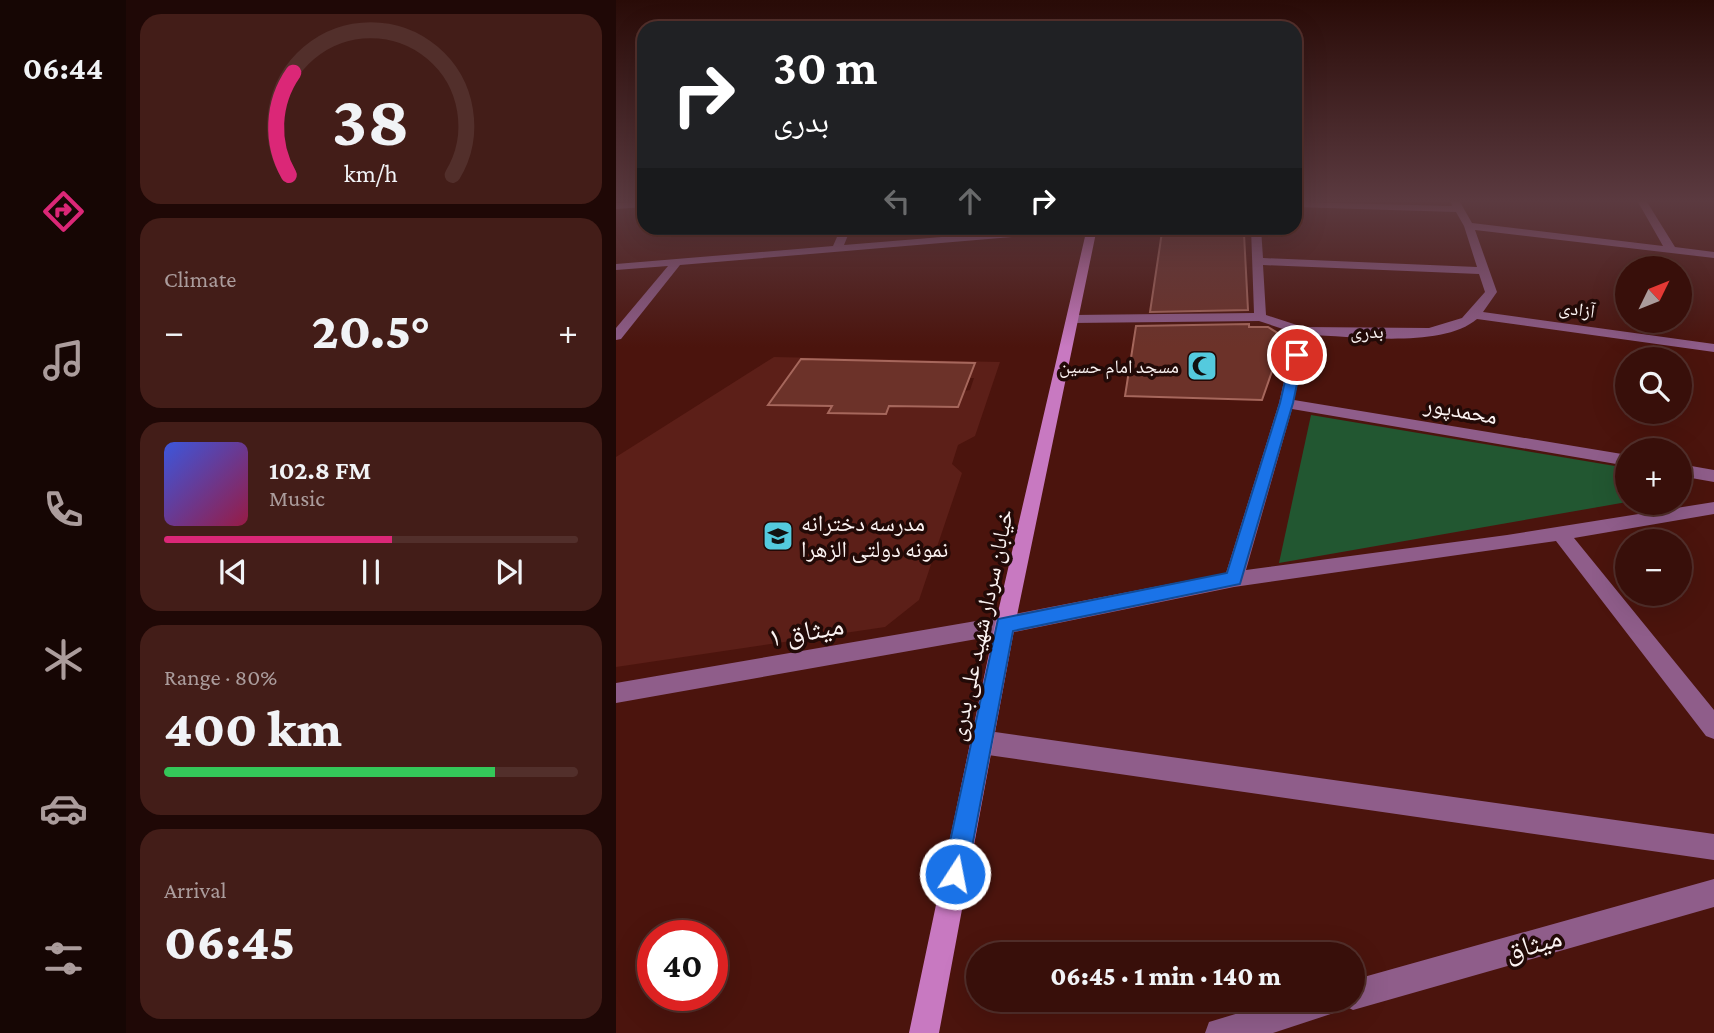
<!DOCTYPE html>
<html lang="en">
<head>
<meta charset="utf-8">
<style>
	body { margin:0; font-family:"Crimson Pro","Noto Naskh Arabic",serif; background:#431d18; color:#f1f3f6; height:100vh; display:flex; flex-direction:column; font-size:26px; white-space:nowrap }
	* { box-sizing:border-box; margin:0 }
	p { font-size:23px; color:#ab9c9c }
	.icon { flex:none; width:38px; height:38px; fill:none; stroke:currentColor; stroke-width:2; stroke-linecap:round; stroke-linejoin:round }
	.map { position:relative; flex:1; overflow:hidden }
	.side { display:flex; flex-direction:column; gap:14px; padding:14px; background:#1f0806; width:490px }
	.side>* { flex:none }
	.guide { position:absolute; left:21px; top:21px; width:665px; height:214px; border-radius:21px; box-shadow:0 7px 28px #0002,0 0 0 2px #522f2b; background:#202124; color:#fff; overflow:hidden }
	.needle { width:46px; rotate:47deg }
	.buttons { position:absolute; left:999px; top:256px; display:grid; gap:14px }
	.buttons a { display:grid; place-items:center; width:77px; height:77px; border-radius:50%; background:#380f0a; box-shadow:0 7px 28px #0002,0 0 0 2px #522f2b; font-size:35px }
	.speed { position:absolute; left:21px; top:920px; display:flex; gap:14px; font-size:35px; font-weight:700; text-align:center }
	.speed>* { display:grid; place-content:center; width:91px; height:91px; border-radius:50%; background:#380f0a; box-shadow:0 7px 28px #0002,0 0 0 2px #522f2b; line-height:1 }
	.speed .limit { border:10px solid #d22; background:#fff; color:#111 }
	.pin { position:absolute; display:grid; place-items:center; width:60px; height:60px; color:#fff; margin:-30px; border:4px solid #fff; border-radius:50%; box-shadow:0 2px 7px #0007 }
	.me { position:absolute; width:77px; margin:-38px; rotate:11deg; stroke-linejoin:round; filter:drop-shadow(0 0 5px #0008) }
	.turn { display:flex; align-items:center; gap:24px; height:147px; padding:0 21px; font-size:32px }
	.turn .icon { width:91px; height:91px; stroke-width:2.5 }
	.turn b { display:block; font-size:49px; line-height:60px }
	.lanes { display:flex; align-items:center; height:66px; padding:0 21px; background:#0003; justify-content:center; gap:35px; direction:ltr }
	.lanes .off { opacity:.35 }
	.big { font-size:52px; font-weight:800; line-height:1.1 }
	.side .widget { flex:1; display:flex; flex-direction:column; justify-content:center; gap:10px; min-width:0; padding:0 24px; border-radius:21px; background:#431d18 }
	.side .dial { align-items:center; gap:0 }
	.dial svg { height:182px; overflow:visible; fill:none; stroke:#522f2b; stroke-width:7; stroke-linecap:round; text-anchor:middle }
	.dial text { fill:#f1f3f6; stroke:none }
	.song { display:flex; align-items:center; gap:21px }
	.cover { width:84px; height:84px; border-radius:10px; background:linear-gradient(135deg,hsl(230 70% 55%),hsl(340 70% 35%)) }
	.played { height:7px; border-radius:4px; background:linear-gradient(90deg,#db2777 55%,#522f2b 55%) }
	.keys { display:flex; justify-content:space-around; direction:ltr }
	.heat { display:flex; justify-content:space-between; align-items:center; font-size:38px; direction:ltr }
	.charge { height:10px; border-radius:5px; background:linear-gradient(90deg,#34c759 80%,#522f2b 0) }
	.trip { position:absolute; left:350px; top:942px; width:399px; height:70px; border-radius:35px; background:#380f0a; box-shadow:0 7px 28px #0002,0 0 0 2px #522f2b; font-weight:800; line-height:70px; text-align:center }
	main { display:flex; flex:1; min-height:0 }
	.tabs { display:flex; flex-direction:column; width:126px; justify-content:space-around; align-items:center; background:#160604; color:#ab9c9c }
	.tabs .icon { width:49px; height:49px }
	.tabs .on { color:#db2777 }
	.tabs b { font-size:32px; color:#f1f3f6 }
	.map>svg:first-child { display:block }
	.built { fill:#5c1f18; fill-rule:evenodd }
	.green { fill:#225731 }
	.building { fill:#6c3229; stroke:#a6675c; stroke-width:2 }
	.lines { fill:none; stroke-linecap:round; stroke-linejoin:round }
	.street { fill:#8f5d8a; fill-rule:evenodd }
	.secondary { fill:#c879c1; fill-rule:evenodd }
	.route { fill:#1a73e8; stroke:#114b97; stroke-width:2 }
	.labels { text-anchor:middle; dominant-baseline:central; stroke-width:7; stroke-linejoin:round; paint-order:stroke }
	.far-street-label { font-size:19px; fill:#fbf3f2; stroke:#220a07 }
	.far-poi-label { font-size:19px; fill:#fbf3f2; stroke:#220a07; text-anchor:end }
	.street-label { font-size:23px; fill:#fbf3f2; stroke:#220a07 }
	.poi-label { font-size:23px; fill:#fbf3f2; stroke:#220a07; text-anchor:start }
	.near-street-label { font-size:28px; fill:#fbf3f2; stroke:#220a07 }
</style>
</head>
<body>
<main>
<nav class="tabs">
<b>06:44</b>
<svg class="icon on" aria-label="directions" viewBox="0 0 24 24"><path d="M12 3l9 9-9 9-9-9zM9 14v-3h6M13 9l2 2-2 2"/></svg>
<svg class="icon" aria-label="music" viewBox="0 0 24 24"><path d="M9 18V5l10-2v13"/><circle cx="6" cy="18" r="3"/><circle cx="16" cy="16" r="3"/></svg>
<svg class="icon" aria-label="phone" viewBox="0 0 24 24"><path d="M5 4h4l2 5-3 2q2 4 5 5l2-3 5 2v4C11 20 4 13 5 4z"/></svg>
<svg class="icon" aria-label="climate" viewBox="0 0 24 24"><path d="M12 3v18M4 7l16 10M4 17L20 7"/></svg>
<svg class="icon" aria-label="car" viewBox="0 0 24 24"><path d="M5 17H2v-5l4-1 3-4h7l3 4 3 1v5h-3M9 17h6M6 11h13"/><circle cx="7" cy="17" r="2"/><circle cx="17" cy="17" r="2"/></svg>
<svg class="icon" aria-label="filters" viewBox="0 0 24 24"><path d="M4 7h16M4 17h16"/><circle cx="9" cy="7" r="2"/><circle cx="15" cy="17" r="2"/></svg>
</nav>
<section class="side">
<div class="widget dial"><svg viewBox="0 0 100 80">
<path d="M14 69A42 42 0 1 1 86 69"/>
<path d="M14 69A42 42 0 0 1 16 24" stroke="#db2777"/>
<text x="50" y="56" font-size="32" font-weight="700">38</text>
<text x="50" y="72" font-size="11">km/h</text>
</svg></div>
<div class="widget"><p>Climate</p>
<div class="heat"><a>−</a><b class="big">20.5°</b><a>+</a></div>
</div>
<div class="widget">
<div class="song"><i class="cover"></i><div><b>102.8 FM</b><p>Music</p></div></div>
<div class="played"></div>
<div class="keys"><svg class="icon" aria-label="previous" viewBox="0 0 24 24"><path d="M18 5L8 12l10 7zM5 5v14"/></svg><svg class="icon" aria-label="pause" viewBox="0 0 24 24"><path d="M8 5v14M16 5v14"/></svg><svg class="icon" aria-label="next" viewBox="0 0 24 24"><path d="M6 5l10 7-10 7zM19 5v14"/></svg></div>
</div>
<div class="widget"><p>Range · 80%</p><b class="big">400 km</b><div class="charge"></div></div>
<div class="widget"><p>Arrival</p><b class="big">06:45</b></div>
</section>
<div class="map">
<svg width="1098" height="1033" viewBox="0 0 1098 1033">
	<rect width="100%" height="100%" fill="#4b140d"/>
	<path class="built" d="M158 357 384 362 359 436 342 445 336 464 346 473 303 600 269 627 0 667V457ZM185 359 359 363 354 378H358L354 390 348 391 342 407 273 406 270 414 212 413 216 406 153 405Z"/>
	<path class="green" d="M695 415 1011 468V502L663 563Z"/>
	<g class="building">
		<path d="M546 232 628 234 632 310 534 312Z"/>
		<path d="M633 324V327H652L668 337 646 400 509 396 520 326Z"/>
		<path d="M185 359 359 363 342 407 273 406 270 414 212 413 216 406 152 405Z"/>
	</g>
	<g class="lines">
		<g class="street">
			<path d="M28 202V207L0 209V203Z"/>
			<path d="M679 202 836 206 835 202H844L856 223 1047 246 1022 202H1031L1059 247 1098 252V258L859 230 881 292 867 312 1098 344V352L861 319C826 349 737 336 692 335L678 400 1012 455V466L676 409 630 570 891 535 1098 502V514L958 538 1098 710V739L1090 736 940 541 618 587 389 634 0 703V683L389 616 610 573 663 403 679 333 643 321 456 323 450 319 456 315 638 313 635 228H645L647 258 861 267 848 226 840 212 679 207ZM647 265 863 274 869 292 846 318 813 328 687 327 650 315Z"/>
			<path d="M225 228H235L228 245 436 228H472L467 231 64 265 5 339 0 340V328L52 266 0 270V264L217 246Z"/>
			<path d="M1064 464 1098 470V482L1064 476Z"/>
			<path d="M365 730 1098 834V860L365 754 357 750 353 742 357 734Z"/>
			<path d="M1098 879V907L737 1010 733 1008 657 1033H589L593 1022 669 999H737V980Z"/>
		</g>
		<path class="secondary" d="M471 228H481L399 625 323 1033H293L379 625Z"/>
	</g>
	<linearGradient id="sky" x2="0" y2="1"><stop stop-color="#290b07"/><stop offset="0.58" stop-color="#5b3a40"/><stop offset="1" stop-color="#5b3a40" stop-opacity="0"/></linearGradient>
	<rect width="1098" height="347" fill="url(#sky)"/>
	<path class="route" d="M681 351 687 355 677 403 624 584 397 631 351 874 348 883 339 886 331 883 327 874 382 619 611 573 664 403 675 355Z"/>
	<defs>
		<g id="mosque-square" transform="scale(1.575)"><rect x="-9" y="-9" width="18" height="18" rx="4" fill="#54cade" stroke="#220a07"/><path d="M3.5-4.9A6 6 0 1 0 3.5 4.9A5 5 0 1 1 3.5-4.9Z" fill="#111"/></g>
		<g id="school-square" transform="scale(1.575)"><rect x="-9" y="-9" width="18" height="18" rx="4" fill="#54cade" stroke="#220a07"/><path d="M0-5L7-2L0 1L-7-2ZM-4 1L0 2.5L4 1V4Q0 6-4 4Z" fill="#111"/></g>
	</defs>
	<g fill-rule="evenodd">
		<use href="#mosque-square" x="586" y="366"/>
		<use href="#school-square" x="162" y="536"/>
	</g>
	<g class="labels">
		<g class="far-street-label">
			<text transform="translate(961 309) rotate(8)">آزادی</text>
			<text x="751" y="331">بدری</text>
		</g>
		<g class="far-poi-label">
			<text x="563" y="366">مسجد امام حسین</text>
		</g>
		<g class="street-label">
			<text transform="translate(845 410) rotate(10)">محمدپور</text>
			<text transform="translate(365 625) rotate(-78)">خیابان سردار شهید علی بدری</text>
		</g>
		<g class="poi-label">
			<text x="185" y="523">مدرسه دخترانه<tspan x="185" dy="26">نمونه دولتی الزهرا</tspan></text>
		</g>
		<g class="near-street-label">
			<text transform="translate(190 631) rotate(-10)">میثاق ۱</text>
			<text transform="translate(917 944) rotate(-16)">میثاق</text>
		</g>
	</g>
</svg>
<div class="buttons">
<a><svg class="needle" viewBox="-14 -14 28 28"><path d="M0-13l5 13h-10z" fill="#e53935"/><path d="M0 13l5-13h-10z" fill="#ab9c9c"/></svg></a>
<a><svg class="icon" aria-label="search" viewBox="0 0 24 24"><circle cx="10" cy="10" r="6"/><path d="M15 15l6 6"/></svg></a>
<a>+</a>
<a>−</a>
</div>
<div class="speed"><div class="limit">40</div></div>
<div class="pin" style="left:681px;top:355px;background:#d93025"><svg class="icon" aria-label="arrive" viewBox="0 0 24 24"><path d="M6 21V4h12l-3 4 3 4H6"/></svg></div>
<svg class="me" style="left:339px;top:874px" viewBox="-20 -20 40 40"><circle r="17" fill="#1a73e8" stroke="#fff" stroke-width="3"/><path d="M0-11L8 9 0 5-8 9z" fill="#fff"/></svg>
<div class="trip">06:45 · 1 min · 140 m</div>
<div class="guide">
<div class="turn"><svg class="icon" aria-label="right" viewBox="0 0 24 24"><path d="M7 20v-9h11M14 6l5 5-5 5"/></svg><div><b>30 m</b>بدری</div></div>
<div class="lanes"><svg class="icon off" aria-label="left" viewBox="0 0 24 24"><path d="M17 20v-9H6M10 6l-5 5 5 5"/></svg><svg class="icon off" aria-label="ahead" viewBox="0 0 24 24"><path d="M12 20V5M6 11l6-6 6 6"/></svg><svg class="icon" aria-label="right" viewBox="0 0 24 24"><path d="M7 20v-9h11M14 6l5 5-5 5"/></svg></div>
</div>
</div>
</main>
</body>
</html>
